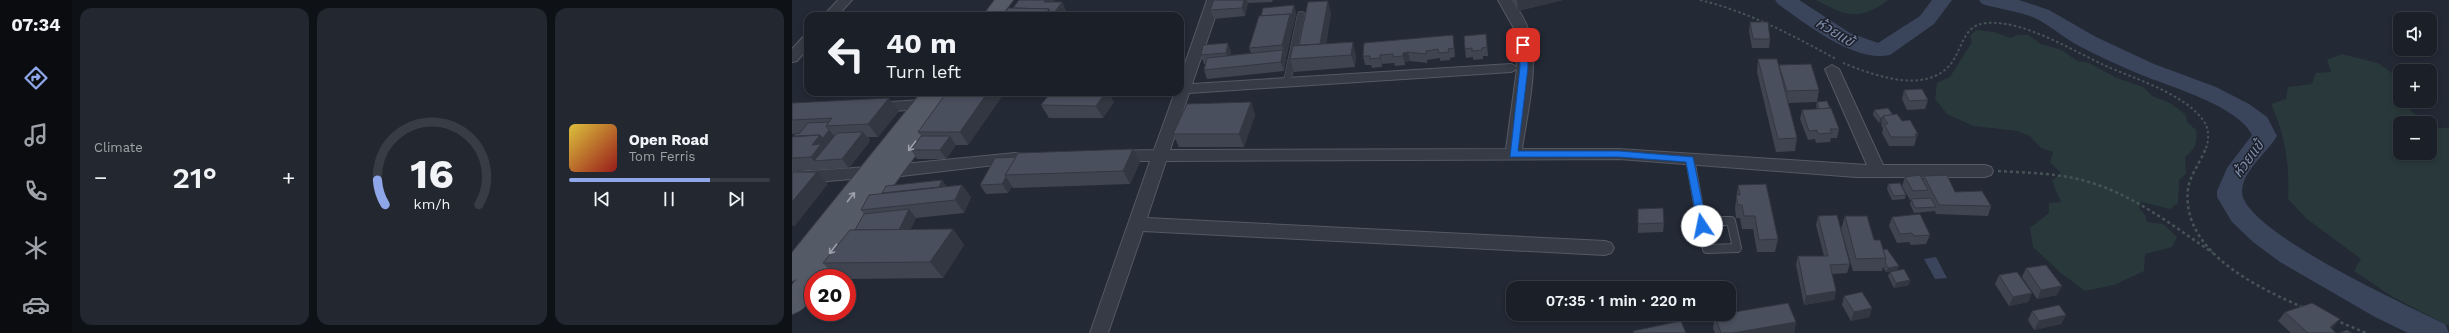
<!DOCTYPE html>
<html lang="en">
<head>
<meta charset="utf-8">
<style>
	body { margin:0; font-family:"Work Sans","Noto Sans Thai",sans-serif; background:#232730; color:#f1f3f6; height:100vh; display:flex; flex-direction:column; font-size:15px; white-space:nowrap }
	* { box-sizing:border-box; margin:0 }
	p { font-size:13px; color:#9fa2a8 }
	.icon { flex:none; width:22px; height:22px; fill:none; stroke:currentColor; stroke-width:2; stroke-linecap:round; stroke-linejoin:round }
	.map { position:relative; flex:1; overflow:hidden }
	.details { display:flex; flex-direction:column; gap:8px; padding:8px; background:#0e1116; width:720px }
	.details>* { flex:none }
	.guide { position:absolute; left:12px; top:12px; width:380px; height:84px; border-radius:12px; box-shadow:0 2px 6px #0003,0 0 0 1px #383d45; background:#1a1f28; color:#f1f3f6; overflow:hidden }
	.controls { position:absolute; left:1601px; top:12px; display:grid; gap:8px }
	.controls a { display:grid; place-items:center; width:44px; height:44px; border-radius:8px; background:#1a1f28; box-shadow:0 2px 6px #0003,0 0 0 1px #383d45; font-size:20px }
	.speed { position:absolute; left:12px; top:269px; display:flex; gap:8px; font-size:20px; font-weight:700; text-align:center }
	.speed>* { display:grid; place-content:center; width:52px; height:52px; border-radius:50%; background:#1a1f28; box-shadow:0 2px 6px #0003,0 0 0 1px #383d45; line-height:1 }
	.speed .limit { border:6px solid #d22; background:#fff; color:#111 }
	.pin { position:absolute; display:grid; place-items:center; width:34px; height:34px; color:#fff; margin:-17px; border-radius:8px; box-shadow:0 2px 6px #0006 }
	.me { position:absolute; width:44px; margin:-22px; rotate:349deg; stroke-linejoin:round; filter:drop-shadow(0 0 3px #0008) }
	.turn { display:flex; align-items:center; gap:14px; height:84px; padding:0 16px; font-size:18px }
	.turn .icon { width:52px; height:52px; stroke-width:2.5 }
	.turn b { display:block; font-size:28px; line-height:34px }
	.big { font-size:30px; font-weight:600; line-height:1.1 }
	.details .widget { flex:1; display:flex; flex-direction:column; justify-content:center; gap:6px; min-width:0; padding:0 14px; border-radius:12px; background:#232730 }
	.details .dial { align-items:center; gap:0 }
	.dial svg { height:104px; overflow:visible; fill:none; stroke:#383d45; stroke-width:7; stroke-linecap:round; text-anchor:middle }
	.dial text { fill:#f1f3f6; stroke:none }
	.song { display:flex; align-items:center; gap:12px }
	.cover { width:48px; height:48px; border-radius:6px; background:linear-gradient(135deg,hsl(50 70% 55%),hsl(0 70% 35%)) }
	.played { height:4px; border-radius:2px; background:linear-gradient(90deg,#8fa7e9 70%,#383d45 70%) }
	.keys { display:flex; justify-content:space-around; direction:ltr }
	.heat { display:flex; justify-content:space-between; align-items:center; font-size:22px; direction:ltr }
	.details .tiles { flex:1; display:grid; gap:8px; grid-template-columns:repeat(3,1fr) }
	.trip { position:absolute; left:714px; top:281px; width:230px; height:40px; border-radius:12px; background:#1a1f28; box-shadow:0 2px 6px #0003,0 0 0 1px #383d45; font-weight:600; line-height:40px; text-align:center }
	main { display:flex; flex:1; min-height:0 }
	.tab-bar { display:flex; flex-direction:column; width:72px; justify-content:space-around; align-items:center; background:#0a0c10; color:#9fa2a8 }
	.tab-bar .icon { width:28px; height:28px }
	.tab-bar .active { color:#8fa7e9 }
	.tab-bar b { font-size:18px; color:#f1f3f6 }
	.map>svg:first-child { display:block }
	.green { fill:#29383a }
	.water { fill:#3a455c }
	.lines { fill:none; stroke-linecap:round; stroke-linejoin:round }
	.river { fill:#3a455c; fill-rule:evenodd }
	.service-far1-casing { stroke:#545963; stroke-width:8 }
	.service-casing { stroke:#545963; stroke-width:10 }
	.minor-casing { stroke:#545963; stroke-width:2 }
	.primary-casing { stroke:#40444f; stroke-width:2 }
	.path-far1 { stroke:#475457; stroke-width:2; stroke-dasharray:2.5 2.5; stroke-linecap:butt }
	.path { stroke:#475457; stroke-width:2.5; stroke-dasharray:3 3; stroke-linecap:butt }
	.service-far1 { stroke:#363b46; stroke-width:7 }
	.service { stroke:#363b46; stroke-width:8 }
	.minor { fill:#363b46; fill-rule:evenodd }
	.primary { fill:#545a66; fill-rule:evenodd }
	.wall { fill:#3f4450 }
	.shaded-wall { fill:#333741 }
	.building { fill:#494f5d; stroke:#333741 }
	.oneway { stroke:#9a9fab }
	.route { fill:#1a73e8; stroke:#114b97 }
	.labels { text-anchor:middle; dominant-baseline:central; stroke-width:3; stroke-linejoin:round; paint-order:stroke }
	.water-label { font-size:15px; font-style:italic; fill:#7c8aa7; stroke:#1c202a }
</style>
</head>
<body>
<main>
<nav class="tab-bar">
<b>07:34</b>
<svg class="icon active" aria-label="directions" viewBox="0 0 24 24"><path d="M12 3l9 9-9 9-9-9zM9 14v-3h6M13 9l2 2-2 2"/></svg>
<svg class="icon" aria-label="music" viewBox="0 0 24 24"><path d="M9 18V5l10-2v13"/><circle cx="6" cy="18" r="3"/><circle cx="16" cy="16" r="3"/></svg>
<svg class="icon" aria-label="phone" viewBox="0 0 24 24"><path d="M5 4h4l2 5-3 2q2 4 5 5l2-3 5 2v4C11 20 4 13 5 4z"/></svg>
<svg class="icon" aria-label="climate" viewBox="0 0 24 24"><path d="M12 3v18M4 7l16 10M4 17L20 7"/></svg>
<svg class="icon" aria-label="car" viewBox="0 0 24 24"><path d="M5 17H2v-5l4-1 3-4h7l3 4 3 1v5h-3M9 17h6M6 11h13"/><circle cx="7" cy="17" r="2"/><circle cx="17" cy="17" r="2"/></svg>
</nav>
<section class="details">
<div class="tiles">
<div class="widget"><p>Climate</p>
<div class="heat"><a>−</a><b class="big">21°</b><a>+</a></div>
</div>
<div class="widget dial"><svg viewBox="0 0 100 80">
<path d="M14 69A42 42 0 1 1 86 69"/>
<path d="M14 69A42 42 0 0 1 8 50" stroke="#8fa7e9"/>
<text x="50" y="56" font-size="32" font-weight="700">16</text>
<text x="50" y="72" font-size="11">km/h</text>
</svg></div>
<div class="widget">
<div class="song"><i class="cover"></i><div><b>Open Road</b><p>Tom Ferris</p></div></div>
<div class="played"></div>
<div class="keys"><svg class="icon" aria-label="previous" viewBox="0 0 24 24"><path d="M18 5L8 12l10 7zM5 5v14"/></svg><svg class="icon" aria-label="pause" viewBox="0 0 24 24"><path d="M8 5v14M16 5v14"/></svg><svg class="icon" aria-label="next" viewBox="0 0 24 24"><path d="M6 5l10 7-10 7zM19 5v14"/></svg></div>
</div>
</div>
</section>
<div class="map">
<svg width="1657" height="333" viewBox="0 0 1657 333">
	<rect width="100%" height="100%" fill="#232935"/>
	<g class="green">
		<path d="M1024 0H1096C1091 5 1086 7 1080 10 1058 20 1044 10 1024 0Z"/>
		<path d="M1184 30 1202 32 1219 38 1225 35H1236L1249 44 1270 50 1285 61 1297 63 1325 78 1351 87 1360 96 1378 103 1393 114 1395 122 1404 130C1406 143 1403 149 1393 157L1394 174 1387 180 1386 203 1378 209 1349 202 1347 208 1353 215 1355 222 1371 224 1385 237 1380 247 1353 254 1352 271 1322 285 1293 291 1269 273 1241 247 1238 228 1257 213V203L1269 202 1260 181 1269 173 1258 162 1261 152 1249 148 1238 136 1225 131 1181 126 1155 114 1143 99 1145 83 1158 77 1180 42 1178 36Z"/>
		<path d="M1550 54 1586 63 1608 79V101H1625V104L1618 110 1634 123H1608V153H1638V125L1643 128H1657V326L1601 297 1562 271 1569 259 1515 219 1496 199C1498 166 1493 134 1479 104L1494 99 1496 87 1520 84 1524 73 1539 72 1535 60Z"/>
	</g>
	<path class="water" d="M1144 257 1155 278 1143 279 1132 259Z"/>
	<g class="lines">
		<g class="river">
			<path d="M983 0H1007L1058 33 1086 43 1128 16 1140 0H1160L1142 24 1098 55C1062 63 1013 23 986 4Z"/>
			<path d="M1187 0H1227L1257 10 1304 37 1362 64 1424 87 1457 104 1475 117 1485 136C1475 153 1450 171 1450 192 1451 231 1618 307 1653 324L1657 333H1616L1583 317 1488 262 1461 242 1440 222 1425 197V191L1435 168 1460 135C1447 106 1376 86 1347 74 1328 66 1308 57 1289 47 1273 39 1259 26 1243 18 1226 11 1207 9 1190 4Z"/>
		</g>
		<g class="service-far1-casing">
			<path id="service-far1" d="M495 82 509 15"/>
		</g>
		<g class="service-casing">
			<g id="service">
				<path d="M898 159 908 214"/>
				<path d="M908 214 921 221H939L945 248 915 249Z"/>
			</g>
		</g>
		<g class="minor-casing">
			<g id="minor">
				<path d="M46 0H60L45 16H31Z"/>
				<path d="M415 0H429L400 84 719 64 725 67 723 30 706 0H720C726 9 733 19 736 29 748 66 735 112 730 149H827L1075 165 1033 69 1040 65 1047 69 1091 165H1193L1199 167 1201 171 1199 175 1193 177H1064L827 159 374 161 355 218 813 241 819 243 822 248 819 253 813 255 351 231 316 333H298L358 161H322L316 160 314 156 316 152 322 151 362 150 383 92H388V78ZM725 69 714 149 378 150 397 93 719 72Z"/>
				<path d="M16 36V48L5 61 0 62V49L11 37Z"/>
				<path d="M131 100 138 105 136 108 81 113 74 108 81 103Z"/>
				<path d="M223 153 229 154 231 158 229 162 101 177 95 175 93 171 95 167 101 165Z"/>
				<path d="M77 167 83 169 85 173 83 177 0 184V172Z"/>
			</g>
		</g>
		<g class="primary-casing">
			<g id="primary">
				<path d="M203 0H221L209 16H191Z"/>
				<path d="M130 92H170L33 278H21C21 295 18 308 0 314V285L5 279 0 281V253Z"/>
			</g>
		</g>
		<g class="path-far1">
			<path d="M908 0C957 12 1000 35 1044 59"/>
			<path d="M1051 63C1081 75 1131 94 1157 66 1171 51 1169 25 1195 23 1232 20 1281 51 1314 66 1343 79 1391 93 1411 120 1418 129 1417 141 1413 151"/>
		</g>
		<g class="path">
			<path d="M1413 150C1408 163 1398 175 1396 189 1389 252 1465 287 1512 308"/>
			<path d="M1206 171C1238 173 1272 173 1303 184 1346 198 1384 228 1421 253"/>
			<path d="M1543 320 1574 333"/>
		</g>
		<use href="#service-far1" class="service-far1"/>
		<use href="#service" class="service"/>
		<use href="#minor" class="minor"/>
		<use href="#primary" class="primary"/>
	</g>
	<g class="wall">
		<path d="M262 0 263 2H270L274 11 270 16H212L221 8Z"/>
		<path d="M422 0H481L480 2 456 3 453 16 422 19 418 10Z"/>
		<path d="M720 0H771L726 11Z"/>
		<path d="M502 5 504 14 494 58H493L494 59 492 71 415 79 412 70 413 64H412L409 55 439 52 438 55 459 53 457 48 469 16Z"/>
		<path d="M539 13 534 44 564 55 563 67 502 72 498 59 507 46V45Z"/>
		<path d="M958 22 978 39 977 48H960L957 31Z"/>
		<path d="M695 43 696 56H691V59L681 60V57L674 58 673 49Z"/>
		<path d="M662 44 663 57 658 58V60L648 61V58L635 60V63L618 61 613 62V65L603 66 602 63 590 64V67L580 68 579 65H573L571 56Z"/>
		<path d="M966 59 987 68V65L1027 90 1025 102 996 103 1005 138 1003 151 984 152 965 72Z"/>
		<path d="M1112 90 1136 100 1133 109 1115 110 1110 99Z"/>
		<path d="M213 92 176 145H164L154 159H125L119 150 129 136 126 132Z"/>
		<path d="M322 102 311 118H257L249 105Z"/>
		<path d="M459 102 463 115 452 147H387L381 134Z"/>
		<path d="M1025 102 1038 108 1047 129 1045 138H1039L1038 142 1024 143 1023 139 1016 140 1008 119 1010 110 1025 109 1024 106Z"/>
		<path d="M0 103 107 111 86 137H76L78 141 57 168 0 171V137L9 133 0 134Z"/>
		<path d="M1082 110 1101 115 1126 134 1122 146H1097L1090 133 1091 128 1089 125 1090 123H1087L1081 115Z"/>
		<path d="M341 149 348 162 338 184 221 188 220 186 216 193 194 194 188 185 203 158Z"/>
		<path d="M1132 176 1163 192 1199 206 1196 216 1144 214 1143 211 1122 213 1118 204 1119 200H1118L1110 186 1113 177 1131 180Z"/>
		<path d="M1096 184 1114 195 1113 199 1100 200 1095 189Z"/>
		<path d="M170 185 179 197 172 213 124 218 118 230 161 229 172 245 151 278 55 279V278H45L31 263 63 230 72 214 69 210 155 186Z"/>
		<path d="M946 185 986 239 983 252H965L961 229H950L948 218H944L943 208Z"/>
		<path d="M846 209 872 223 871 232 846 233Z"/>
		<path d="M1026 216 1058 264 1055 273 1040 274 1044 291 1042 300 1012 305 1004 265 1006 256H1032L1024 225Z"/>
		<path d="M1053 216 1082 240 1107 266 1105 270 1094 272 1091 267 1090 271H1061L1049 229Z"/>
		<path d="M1100 217 1138 235 1134 244 1119 245 1117 242 1105 243 1097 226Z"/>
		<path d="M1234 268 1265 295 1245 299 1230 277Z"/>
		<path d="M1098 272 1117 285 1102 288 1096 276Z"/>
		<path d="M1207 275 1240 293 1236 302 1217 306 1203 284Z"/>
		<path d="M1052 296 1080 308 1077 317 1059 321 1050 305Z"/>
		<path d="M1240 311 1274 315 1269 324 1242 330 1236 320Z"/>
		<path d="M1493 312 1548 319 1539 329 1544 333H1499L1486 321Z"/>
		<path d="M923 316 1004 322 1002 333H923L921 328Z"/>
	</g>
	<g class="shaded-wall">
		<path d="M254 0H262L263 2 257 10 260 16H252V2Z"/>
		<path d="M452 0H455L456 3 453 16 450 8Z"/>
		<path d="M725 0H771L726 11Z"/>
		<path d="M536 1 539 13 531 56 528 44Z"/>
		<path d="M270 2 274 11 270 16H264L262 13Z"/>
		<path d="M502 5 504 14 494 58 490 45 498 14Z"/>
		<path d="M561 42 564 55 563 67 559 55Z"/>
		<path d="M436 43 439 52 437 62 434 53Z"/>
		<path d="M491 50 494 59 492 71 489 62Z"/>
		<path d="M616 52 618 61 613 62V65L611 56V53Z"/>
		<path d="M588 55 590 64V67L588 58Z"/>
		<path d="M196 92H213L176 145 168 132Z"/>
		<path d="M314 92H316L322 102 311 118 304 106Z"/>
		<path d="M97 98 107 111 86 137 76 124Z"/>
		<path d="M459 102 463 115 452 147 447 134Z"/>
		<path d="M1088 118H1091L1090 123H1087Z"/>
		<path d="M37 130 45 139 39 148 31 138Z"/>
		<path d="M71 132 78 141 57 168 50 159Z"/>
		<path d="M1123 134H1126L1123 143 1124 137Z"/>
		<path d="M28 135 39 148 22 161 19 157 20 145Z"/>
		<path d="M158 136 164 145 154 159 148 150Z"/>
		<path d="M341 149 348 162 338 184 331 171Z"/>
		<path d="M25 172 36 184 2 227 0 225V202Z"/>
		<path d="M214 177 220 186 216 193 210 184Z"/>
		<path d="M150 180 157 189H146Z"/>
		<path d="M170 185 179 197 172 213 163 200Z"/>
		<path d="M117 209 124 218 113 240 106 231Z"/>
		<path d="M161 229 172 245 151 278 138 262Z"/>
		<path d="M1107 266 1105 270 1094 272 1096 268Z"/>
		<path d="M1118 280 1117 285 1102 288 1104 283Z"/>
		<path d="M1270 286 1265 295 1245 299 1249 290Z"/>
		<path d="M1044 291 1042 300 1012 305 1014 296Z"/>
		<path d="M1240 293 1236 302 1217 306 1221 297Z"/>
		<path d="M1080 308 1077 317 1059 321 1062 312Z"/>
		<path d="M1274 315 1269 324 1242 330 1247 321Z"/>
		<path d="M1548 319 1540 328 1534 333 1538 327Z"/>
		<path d="M1004 322 1002 333H941Z"/>
	</g>
	<g class="building">
		<path d="M227 0H254L252 2H270L262 13H258L257 9 221 8Z"/>
		<path d="M422 0H452L450 8 418 10Z"/>
		<path d="M536 1 528 44 507 45 516 2Z"/>
		<path d="M502 5 499 17 498 14 469 16 471 8Z"/>
		<path d="M216 8 257 9 252 16H212Z"/>
		<path d="M498 14 490 45 457 48 467 16Z"/>
		<path d="M958 22H976L978 39H961Z"/>
		<path d="M694 34 695 47 690 48V50L680 51V48L673 49 672 36Z"/>
		<path d="M661 35 662 48 656 49 657 52 647 53 646 49 634 51V54L616 52 611 53V56L601 57V54L588 55V58L578 59V56H571L572 43Z"/>
		<path d="M561 42 559 55 498 59 501 46Z"/>
		<path d="M436 43 434 53 409 55 411 45Z"/>
		<path d="M491 50 489 62 412 70 415 58Z"/>
		<path d="M966 59H985L1005 138 986 139Z"/>
		<path d="M1019 64 1027 90 995 91 987 65Z"/>
		<path d="M1130 89 1136 100 1117 101 1112 90Z"/>
		<path d="M155 92H196L168 132H126Z"/>
		<path d="M259 92H314L304 106 249 105Z"/>
		<path d="M97 98 76 124 34 126 40 118 0 120V103Z"/>
		<path d="M1035 101 1038 108 1027 109 1025 102Z"/>
		<path d="M459 102 447 134H381L395 104Z"/>
		<path d="M1039 108 1047 129H1038L1040 133 1026 134 1025 130 1017 131 1010 110Z"/>
		<path d="M1096 108 1101 115 1091 116V118H1088L1082 110Z"/>
		<path d="M1105 114 1110 121 1118 120 1126 134H1123L1124 137H1099L1092 124H1096L1091 116Z"/>
		<path d="M37 122 34 126 37 130 31 138 28 135 1 136 3 134 8 133 16 123Z"/>
		<path d="M71 132 50 159 22 161 45 133Z"/>
		<path d="M28 135 20 145 29 144 19 157 0 158V137Z"/>
		<path d="M129 136H158L148 150H119Z"/>
		<path d="M341 149 331 171 213 175 226 153Z"/>
		<path d="M224 157 213 175 214 177 210 184 188 185 203 158Z"/>
		<path d="M0 172H25L0 202Z"/>
		<path d="M1128 175 1136 190 1121 191 1113 177Z"/>
		<path d="M1155 175 1163 192 1190 191 1199 206 1147 205 1132 176Z"/>
		<path d="M150 180 147 187 90 193 94 186Z"/>
		<path d="M1108 183 1114 195 1102 196 1096 184Z"/>
		<path d="M974 184 986 239 967 240 963 216H952L950 205H946L944 195H948L946 185Z"/>
		<path d="M170 185 163 200 69 210 77 195Z"/>
		<path d="M1139 198 1144 207 1123 208 1119 199Z"/>
		<path d="M871 208 872 223 846 224V209Z"/>
		<path d="M117 209 107 230H63L72 214Z"/>
		<path d="M1128 214 1138 235 1122 236 1120 233 1108 234 1100 217Z"/>
		<path d="M1045 215 1058 264 1038 265 1044 291 1014 296 1006 256H1036L1026 216Z"/>
		<path d="M1053 216H1075L1082 240H1088L1094 258 1064 259Z"/>
		<path d="M161 229 138 262 31 263 58 230Z"/>
		<path d="M1095 249 1107 266 1096 268 1093 262 1094 258 1091 250Z"/>
		<path d="M1254 265 1270 286 1249 290 1234 268Z"/>
		<path d="M1112 269 1118 280 1104 283 1098 272Z"/>
		<path d="M1225 272 1240 293 1221 297 1207 275Z"/>
		<path d="M1070 292 1080 308 1062 312 1052 296Z"/>
		<path d="M996 303 1004 322 941 333H929L923 316 932 314H937V313Z"/>
		<path d="M1520 303 1548 319 1538 327 1544 333H1516L1493 312Z"/>
		<path d="M1267 305 1274 315 1247 321 1240 311Z"/>
		<path d="M889 321 894 333H842L841 331Z"/>
		<path d="M1555 330 1560 333H1547Z"/>
	</g>
	<defs><path id="oneway-shaft" d="M-6 0H5M1.5-3L5.5 0L1.5 3" fill="none" stroke-width="1.6" stroke-linecap="round" stroke-linejoin="round"/></defs>
	<g class="oneway">
		<use href="#oneway-shaft" transform="translate(120 146) rotate(127)"/>
		<use href="#oneway-shaft" transform="translate(59 197) rotate(-52)"/>
		<use href="#oneway-shaft" transform="translate(41 249) rotate(127)"/>
	</g>
	<path class="route" d="M731 43 735 45 736 67 726 151H827L901 157 915 226 914 228 910 229 906 226 894 162 827 157H718L728 67 727 45Z"/>
	<g class="labels">
		<g class="water-label">
			<text transform="translate(1043 32) rotate(31)">ห้วยแข้</text>
			<text transform="translate(1456 159) rotate(-54)">ห้วยแข้</text>
		</g>
	</g>
</svg>
<div class="controls">
<a><svg class="icon" aria-label="sound" viewBox="0 0 24 24"><path d="M4 9h4l5-4v14l-5-4H4zM17 9q2 3 0 6"/></svg></a>
<a>+</a>
<a>−</a>
</div>
<div class="speed"><div class="limit">20</div></div>
<div class="pin" style="left:731px;top:45px;background:#d93025"><svg class="icon" aria-label="arrive" viewBox="0 0 24 24"><path d="M6 21V4h12l-3 4 3 4H6"/></svg></div>
<svg class="me" style="left:910px;top:226px" viewBox="-20 -20 40 40"><circle r="19" fill="#fff"/><path d="M0-13L10 11 0 6-10 11z" fill="#1a73e8"/></svg>
<div class="trip">07:35 · 1 min · 220 m</div>
<div class="guide">
<div class="turn"><svg class="icon" aria-label="left" viewBox="0 0 24 24"><path d="M17 20v-9H6M10 6l-5 5 5 5"/></svg><div><b>40 m</b>Turn left</div></div>
</div>
</div>
</main>
</body>
</html>
